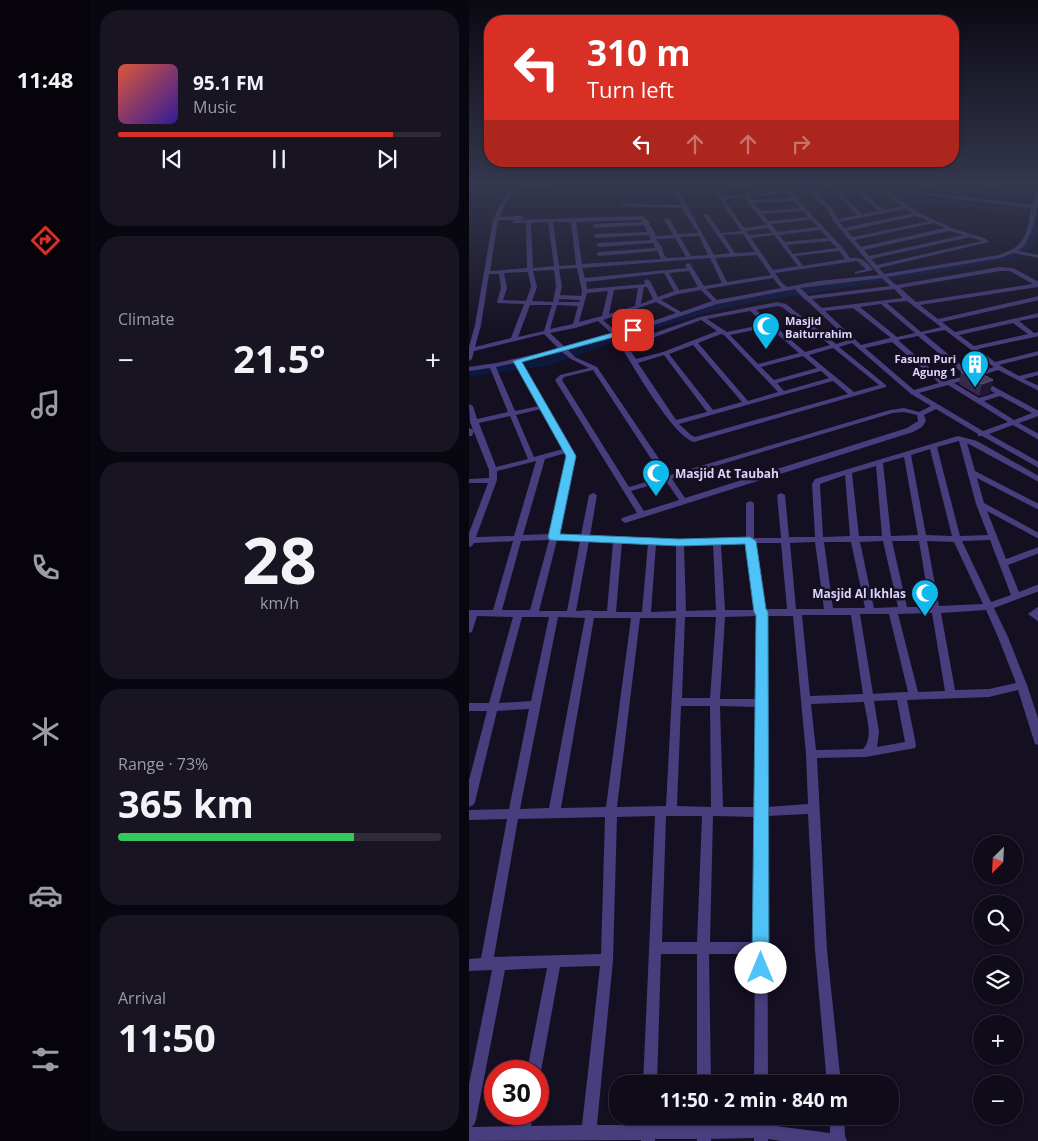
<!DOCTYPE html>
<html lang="en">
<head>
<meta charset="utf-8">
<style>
	body { margin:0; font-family:"Open Sans",sans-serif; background:#181422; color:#f1f3f6; height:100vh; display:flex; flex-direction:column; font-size:19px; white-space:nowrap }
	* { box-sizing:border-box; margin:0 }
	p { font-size:16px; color:#9b9ba2 }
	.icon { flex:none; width:28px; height:28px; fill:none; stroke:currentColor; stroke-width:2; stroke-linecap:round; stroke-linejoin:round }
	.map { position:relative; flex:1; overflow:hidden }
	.details { display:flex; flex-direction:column; gap:10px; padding:10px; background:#08060e; width:379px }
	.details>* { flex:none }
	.hud { position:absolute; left:15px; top:15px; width:475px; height:152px; border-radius:20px; box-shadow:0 1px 4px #0004,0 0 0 1px #2f2b38; background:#d93025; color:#fff; overflow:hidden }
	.needle { width:32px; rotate:204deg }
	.buttons { position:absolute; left:504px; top:835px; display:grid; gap:10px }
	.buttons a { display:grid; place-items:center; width:50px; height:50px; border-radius:50%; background:#0f0b19; box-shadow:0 1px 4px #0004,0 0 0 1px #2f2b38; font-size:25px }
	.speed { position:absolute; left:15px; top:1060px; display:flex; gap:10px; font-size:25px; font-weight:700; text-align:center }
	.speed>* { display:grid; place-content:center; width:65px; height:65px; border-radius:50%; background:#0f0b19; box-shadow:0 1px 4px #0004,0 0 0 1px #2f2b38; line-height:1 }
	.speed .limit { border:8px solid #d22; background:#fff; color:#111 }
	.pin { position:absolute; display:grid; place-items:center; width:42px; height:42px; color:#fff; margin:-21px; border-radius:10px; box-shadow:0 2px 8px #0006 }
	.me { position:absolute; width:55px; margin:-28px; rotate:0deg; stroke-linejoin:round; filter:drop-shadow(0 0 4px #0008) }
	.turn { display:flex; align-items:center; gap:18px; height:105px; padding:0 20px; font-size:22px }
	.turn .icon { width:65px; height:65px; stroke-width:2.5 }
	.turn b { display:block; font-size:35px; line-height:42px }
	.lanes { display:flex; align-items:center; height:48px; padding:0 20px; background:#0003; justify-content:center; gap:25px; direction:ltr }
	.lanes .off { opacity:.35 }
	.big { font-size:38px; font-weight:700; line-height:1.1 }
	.details .tile { flex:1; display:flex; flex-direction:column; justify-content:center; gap:8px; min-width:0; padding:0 18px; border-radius:20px; background:#181422 }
	.details .dial { align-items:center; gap:0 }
	.dial b { font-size:65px; line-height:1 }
	.song { display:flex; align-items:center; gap:15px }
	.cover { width:60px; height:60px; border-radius:8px; background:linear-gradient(135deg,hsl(10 70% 55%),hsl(250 70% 35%)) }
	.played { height:5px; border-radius:2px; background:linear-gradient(90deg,#d93025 85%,#2f2b38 85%) }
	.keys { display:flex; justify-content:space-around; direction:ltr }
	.heat { display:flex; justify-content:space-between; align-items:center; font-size:28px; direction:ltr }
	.charge { height:8px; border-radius:4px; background:linear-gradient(90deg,#34c759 73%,#2f2b38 0) }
	.trip { position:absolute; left:140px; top:1075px; width:290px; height:50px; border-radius:20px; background:#0f0b19; box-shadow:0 1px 4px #0004,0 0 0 1px #2f2b38; font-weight:700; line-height:50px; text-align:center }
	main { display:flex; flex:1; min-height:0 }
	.tabs { display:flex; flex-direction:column; width:90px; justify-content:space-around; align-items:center; background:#06040a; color:#9b9ba2 }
	.tabs .icon { width:35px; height:35px }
	.tabs .on { color:#d93025 }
	.tabs b { font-size:22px; color:#f1f3f6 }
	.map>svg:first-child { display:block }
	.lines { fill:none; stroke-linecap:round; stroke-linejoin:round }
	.canal { fill:#0d183d; fill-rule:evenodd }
	.river { fill:#0d183d; fill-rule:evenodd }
	.minor { fill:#483d7d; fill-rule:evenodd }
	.wall { fill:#35294e }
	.shaded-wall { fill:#201734 }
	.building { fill:#473b61; stroke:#5e5379 }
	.route { fill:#4fc3f7; stroke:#337fa1 }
	.labels { text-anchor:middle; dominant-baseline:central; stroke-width:5; stroke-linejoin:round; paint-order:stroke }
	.far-poi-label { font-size:11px; font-weight:bold; fill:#dcd2fc; stroke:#140f21; text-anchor:start }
	.poi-label { font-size:12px; font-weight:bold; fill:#dcd2fc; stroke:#140f21; text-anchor:start }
</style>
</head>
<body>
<main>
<nav class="tabs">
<b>11:48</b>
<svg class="icon on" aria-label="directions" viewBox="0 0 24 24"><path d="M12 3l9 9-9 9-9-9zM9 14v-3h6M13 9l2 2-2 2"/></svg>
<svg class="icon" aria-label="music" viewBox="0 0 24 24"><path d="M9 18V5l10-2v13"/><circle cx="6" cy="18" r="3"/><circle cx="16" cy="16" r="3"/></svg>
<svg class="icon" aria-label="phone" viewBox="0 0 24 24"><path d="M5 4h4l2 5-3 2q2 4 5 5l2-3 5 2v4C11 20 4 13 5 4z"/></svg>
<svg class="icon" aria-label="climate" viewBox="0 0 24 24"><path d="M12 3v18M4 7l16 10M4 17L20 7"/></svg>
<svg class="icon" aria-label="car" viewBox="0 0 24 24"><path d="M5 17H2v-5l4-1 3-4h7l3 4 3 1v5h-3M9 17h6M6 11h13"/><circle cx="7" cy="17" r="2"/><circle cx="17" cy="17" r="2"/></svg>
<svg class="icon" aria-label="filters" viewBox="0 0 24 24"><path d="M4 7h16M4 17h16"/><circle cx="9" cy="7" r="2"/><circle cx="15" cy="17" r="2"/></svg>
</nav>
<section class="details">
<div class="tile">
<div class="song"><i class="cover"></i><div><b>95.1 FM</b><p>Music</p></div></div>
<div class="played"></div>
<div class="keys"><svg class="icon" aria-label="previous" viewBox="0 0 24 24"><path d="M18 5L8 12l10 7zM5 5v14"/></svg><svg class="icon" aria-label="pause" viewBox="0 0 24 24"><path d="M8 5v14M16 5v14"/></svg><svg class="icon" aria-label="next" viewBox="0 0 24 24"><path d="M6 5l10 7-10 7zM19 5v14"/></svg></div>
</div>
<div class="tile"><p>Climate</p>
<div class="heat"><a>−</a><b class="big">21.5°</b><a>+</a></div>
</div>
<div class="tile dial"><b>28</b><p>km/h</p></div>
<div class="tile"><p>Range · 73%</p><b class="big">365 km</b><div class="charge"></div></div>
<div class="tile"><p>Arrival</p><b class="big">11:50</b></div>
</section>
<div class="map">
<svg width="570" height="1141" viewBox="0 0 570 1141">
	<rect width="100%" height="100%" fill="#140f21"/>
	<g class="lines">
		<g class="canal">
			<path d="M0 183H42L39 185 0 186Z"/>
			<path d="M228 183H250L247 185H230Z"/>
			<path d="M404 183H408L414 190 425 193 568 213 570 216 424 197 410 192Z"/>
			<path d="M0 205 3 207V212L0 214Z"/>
		</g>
		<path class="river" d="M570 212 567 243 551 258 547 259 438 278 291 301 244 311 175 332 78 366 0 377V369L71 359 167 326 237 305 291 293 544 253 557 242 563 215Z"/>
		<g class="minor">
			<path d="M44 183H48L47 185 135 183H195L207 185 245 255 261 253 234 215 235 214H239L252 233 272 231 247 194 248 189 244 183H248L251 187 303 183H315L313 184 252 190 251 194 253 197 336 188 334 183H338L340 187 388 183H399L397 184 343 190 347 193 409 188 406 183H410L414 188 450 213 483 228 517 239 520 242 410 268 415 274 530 255C536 252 543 250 548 246 558 239 560 220 562 208L423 191 428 183 543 195H545V197L431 185 428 189 563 205 568 187 570 186C570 204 565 240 549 251L570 255V258L544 253 531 258 418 277 427 285 531 267 544 268 570 282 569 287 451 305 469 319 570 296V300L473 322 486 332 570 313V317L550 321 565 333 570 332V336L509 349 526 362 570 351V355L530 365 550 376 570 371V375L555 379 570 386V391L529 370 507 377 570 411V416L550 423 570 434V440L544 425 520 434 570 462V468L513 436H509V434L467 409 455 415 457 421 453 427 444 432 156 523 152 520 153 518 168 513 86 380 91 375 120 368 102 359 93 352 51 361 101 448 104 450 106 456 90 534 112 535 120 495 124 493 128 495 121 536 211 539 277 538V503L281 501 285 503V538H312L308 495 312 493 316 495 320 537H346L343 484 346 479 489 436 508 441 570 476V482L498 443 506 471 570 504V510L508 478 515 503 570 533V539L518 511 537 559 570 547V553L539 565 550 592 570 584V591L525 608 539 637 558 685 570 721V745L566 744 565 741 549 690 520 697 438 700 447 745 446 748 397 757 348 758 358 950 372 1084H358L346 950 339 814 298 816 299 1084H285L286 954H240L242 1084H228V954H192L188 1084H174L186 816 148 817 144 960 128 1125H172L173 1116H187V1125L228 1124V1116H242V1124H285V1116H299V1125L361 1133V1116H375L376 1136 378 1141H312L299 1139V1141H285V1138L242 1139V1141H228V1139H186V1141H172V1140L0 1141V1084L23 970 0 971V959L12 958 38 819 0 820V810L40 809 60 709 28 711 6 802 4 805 0 807V780L18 711H0V703H20L44 617 8 616 3 632 0 633V610H24L44 541 5 543 3 546 0 547V533L19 483H0V479L20 478V470L1 422 0 404 4 406 8 419 39 412 21 368 0 371V367L27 363 90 349 75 334 5 351 3 359 0 361V347L6 325 24 219 29 209ZM164 184H191L203 187 212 205 154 204 152 205V206L213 208 229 233 209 234 201 220 198 218 195 220 204 235 186 236V233L180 224 181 223 174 216 46 220 44 221V223H57L58 268 21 271 29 220H52L55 218 52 216 30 217 45 188ZM338 191 358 209 365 222 410 275 349 281 318 287 313 283 306 273 388 261 397 269 386 272V274L404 270C397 261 393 257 381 258L374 248 329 200V198L322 192ZM411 191 434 206 415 210 393 192ZM317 193 322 198 283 200 280 197ZM388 193 410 211 393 214 372 194ZM367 194 388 215 369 219 362 207 350 196ZM276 197V198L297 225 275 228 255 199ZM324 201 331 208 292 211 285 203ZM437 209 444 213 376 228 370 222ZM334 211 339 217 299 221 294 214ZM447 216 460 221 384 237 378 231ZM172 220 173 222 126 224 123 226 126 228 175 225 178 232 127 234 124 236 127 238 180 235 182 240 130 243 127 245 130 247 184 243 186 248 130 252 127 254 130 256 188 251 192 259 113 264 107 222ZM342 220 349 227 308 232 302 224ZM79 222 85 266 64 268 62 223ZM84 222H102L107 265 90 266ZM465 223 476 228 392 247 386 240ZM299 228 303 233 280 235 277 231ZM351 230 359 238 316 242 310 235ZM480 231 495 235 400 256 395 250ZM274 234 286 252 266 253 254 235ZM305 235 329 266 304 270 282 238ZM230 236 239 255 222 256 211 237ZM501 237 513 241 408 265 402 259ZM206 238 217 257 197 258 193 250 194 249 187 239ZM361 241 368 248 324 254 318 245ZM370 251 376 259 334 266 327 256ZM288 255 302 275 258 282 246 258ZM241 258 253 283 235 286 221 264 219 263 216 265 218 268 116 278 113 268ZM108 268 113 291 112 296 91 295 93 286 90 269ZM85 270 87 286 84 302 63 301 68 287 64 271ZM220 271 229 287 210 290 200 273ZM531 271H541L564 284 447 302 431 288ZM59 272 62 287 57 301 34 300 38 288 35 273ZM195 273 205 291 189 297 181 281 178 279 175 281 176 284 118 289 117 282ZM20 274H30L32 288 28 302 29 303 55 304 42 338 6 347 12 325ZM304 278 312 288 248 300 237 289ZM413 278 421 286 340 296 331 288ZM175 287H178L184 299 172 304ZM169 288 166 306 140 314 145 290ZM326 289 335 299 337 300 380 340 367 344 317 304 308 302 231 317 157 343 152 336 248 304ZM425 289 434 298 353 308 343 299ZM232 290 243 301 212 312 192 300 209 294ZM139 291 133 316 110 322 118 293ZM90 299 111 300 110 302H90ZM438 301 472 327 452 332 418 303ZM187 302 207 313 149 333 134 320ZM412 304 446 333 428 337 391 307ZM61 305H83L75 331 49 337ZM88 305 109 306 104 324 81 329ZM308 306 313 307 361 345 336 352 287 310ZM384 308 422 338H421L392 345 356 311ZM281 311 296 324 258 332 238 319ZM232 320 248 331 194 352 167 359 159 347ZM129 321 143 334 96 347 81 333 106 328ZM544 323 559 334 505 346 490 335ZM300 327 330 353 289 364 261 335ZM476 330 522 365 525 367 503 374 455 334ZM252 334 255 335 309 392 279 401 229 343ZM449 336 497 376 476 381 429 340ZM146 337C161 360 202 435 225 442L417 387V385L370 347 383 343 442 394 462 406 450 412 435 408 421 410 201 475 128 367 106 357 99 350ZM423 342 470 383 445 390 396 348ZM224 345 273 402 244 410 200 354ZM364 348 410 385 385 392 340 355ZM195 355 238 412 207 420 169 363ZM334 356 348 368 305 380 292 367ZM46 363 70 406 46 411 27 367ZM124 370 194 477 160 487 93 380 95 377ZM352 371 360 378 315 391 308 383ZM501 379 526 393 510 398 485 383ZM364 381 379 394 226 437 222 435 210 424ZM479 385 539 422 514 431 450 393ZM531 396 563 413 545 420 515 401ZM72 409 94 449 65 457 47 415ZM435 412 448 415 449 421 438 428 216 498 203 479 424 413ZM41 416 59 459 27 467 10 423ZM490 441 507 504 519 535 491 536 468 447ZM461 449 483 536 457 535 442 455ZM97 453 98 456 81 534 54 535 76 459ZM435 457 449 535 422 536 414 463ZM67 461 45 536 7 537 28 480V471ZM407 466 413 536H390L383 473ZM376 475 381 536 354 537 351 484ZM197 481 210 500 175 511 162 491ZM80 540 61 610H33L52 541ZM88 540 111 541 98 611H70ZM521 540 542 595 522 602 493 541ZM120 541 144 542 138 611H125L121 610 107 611ZM414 541 429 607 405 608 391 542ZM423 541H450L461 607H438ZM458 541 485 542 514 604 470 606ZM153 542 179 543 173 612H147ZM346 542 355 609H327L321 543ZM355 542H382L396 608H364ZM286 543H312L318 609H295ZM187 544 207 545V611L182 612ZM244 544 247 610 217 611 215 545ZM252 544H277L286 610H256ZM517 610 529 637 547 683 520 689 486 690 472 613ZM463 613 476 691 449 692 429 614ZM391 614H420L439 692C428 692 416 693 404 694ZM333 615H382L394 694 341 696ZM288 616V699H251L256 617ZM298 616H324L337 754 339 804 298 807ZM53 617H80L62 701 30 703ZM89 617 116 618 80 808 51 809ZM216 617H247L241 698H213ZM125 618H162L137 807 92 808ZM171 618H207L197 806 148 807ZM428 700 436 742 408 747 410 732 405 701ZM395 702C397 715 405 738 394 749L347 750 342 704ZM212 706H241L242 807 208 806ZM251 706 288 707 287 807H254ZM197 816H233L228 942H193ZM244 816 287 817 286 942H241ZM136 817 132 954 25 957 49 819ZM131 966 113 1125 62 1126 64 1114H50L48 1126 2 1127 5 1125 7 1120 36 970 78 968 58 1071H69V1076L72 1071 91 967Z"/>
			<path d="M478 183H490L544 188 546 189 544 190 480 184Z"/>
			<path d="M0 428 5 430 3 436H0Z"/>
			<path d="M570 606V622L559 614Z"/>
		</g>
	</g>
	<path class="wall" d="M492 372 524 380 521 393 510 396 490 384Z"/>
	<path class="shaded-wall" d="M524 380 521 393 510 396 513 384Z"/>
	<path class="building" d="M503 369 524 380 513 384 492 372Z"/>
	<linearGradient id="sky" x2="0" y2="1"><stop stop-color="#0b0812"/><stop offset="0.54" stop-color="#34374e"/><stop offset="1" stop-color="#34374e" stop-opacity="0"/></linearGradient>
	<rect width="570" height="342" fill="url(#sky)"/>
	<path class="route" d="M164 327 167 328V331L53 362 107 456 91 534 210 539 281 537 287 541 297 609 299 612 300 968 297 974 292 976 286 974 283 968 287 615 285 612 276 544 210 546 81 540 79 537 97 456 44 361Z"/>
	<defs>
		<g id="mosque-pin" transform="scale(1.4375)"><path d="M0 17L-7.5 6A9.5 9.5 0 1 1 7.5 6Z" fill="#0fb9eb" stroke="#140f21"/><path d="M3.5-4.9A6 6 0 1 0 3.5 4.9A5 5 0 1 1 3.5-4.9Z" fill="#fff"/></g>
		<g id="building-pin" transform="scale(1.4375)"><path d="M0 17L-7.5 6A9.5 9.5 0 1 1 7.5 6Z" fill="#0fb9eb" stroke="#140f21"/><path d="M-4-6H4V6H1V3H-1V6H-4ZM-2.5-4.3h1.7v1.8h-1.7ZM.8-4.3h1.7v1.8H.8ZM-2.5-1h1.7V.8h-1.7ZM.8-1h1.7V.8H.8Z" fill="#fff"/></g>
	</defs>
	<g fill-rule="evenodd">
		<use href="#mosque-pin" x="297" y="326"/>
		<use href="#building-pin" x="506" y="364"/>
		<use href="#mosque-pin" x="187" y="473"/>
		<use href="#mosque-pin" x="456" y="593"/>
	</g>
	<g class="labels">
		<g class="far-poi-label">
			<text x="316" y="320">Masjid<tspan x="316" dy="13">Baiturrahim</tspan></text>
			<text x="487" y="358" text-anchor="end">Fasum Puri<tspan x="487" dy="13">Agung 1</tspan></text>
		</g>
		<g class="poi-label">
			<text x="206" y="473">Masjid At Taubah</text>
			<text x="437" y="593" text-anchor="end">Masjid Al Ikhlas</text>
		</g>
	</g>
</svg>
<div class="buttons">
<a><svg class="needle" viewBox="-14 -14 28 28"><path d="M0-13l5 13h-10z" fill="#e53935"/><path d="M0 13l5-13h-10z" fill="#9b9ba2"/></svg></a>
<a><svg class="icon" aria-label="search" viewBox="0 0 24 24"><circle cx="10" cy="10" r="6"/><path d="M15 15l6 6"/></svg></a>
<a><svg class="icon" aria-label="layers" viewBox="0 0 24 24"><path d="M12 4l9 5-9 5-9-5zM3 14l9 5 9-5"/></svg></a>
<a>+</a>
<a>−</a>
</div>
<div class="speed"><div class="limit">30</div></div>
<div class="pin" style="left:164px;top:330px;background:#d93025"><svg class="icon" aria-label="arrive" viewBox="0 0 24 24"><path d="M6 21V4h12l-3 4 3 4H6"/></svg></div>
<svg class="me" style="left:292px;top:968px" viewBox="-20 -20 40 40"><circle r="19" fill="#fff"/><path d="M0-13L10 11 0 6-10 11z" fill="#4fc3f7"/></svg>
<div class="trip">11:50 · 2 min · 840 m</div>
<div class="hud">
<div class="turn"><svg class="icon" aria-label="left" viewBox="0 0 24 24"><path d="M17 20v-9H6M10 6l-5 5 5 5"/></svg><div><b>310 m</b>Turn left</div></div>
<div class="lanes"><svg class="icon" aria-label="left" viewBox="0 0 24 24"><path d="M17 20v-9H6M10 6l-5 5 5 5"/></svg><svg class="icon off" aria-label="ahead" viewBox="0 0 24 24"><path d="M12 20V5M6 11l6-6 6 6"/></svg><svg class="icon off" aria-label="ahead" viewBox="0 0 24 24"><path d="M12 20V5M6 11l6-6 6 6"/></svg><svg class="icon off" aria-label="right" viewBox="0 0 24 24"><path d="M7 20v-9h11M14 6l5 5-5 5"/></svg></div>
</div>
</div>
</main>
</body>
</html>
